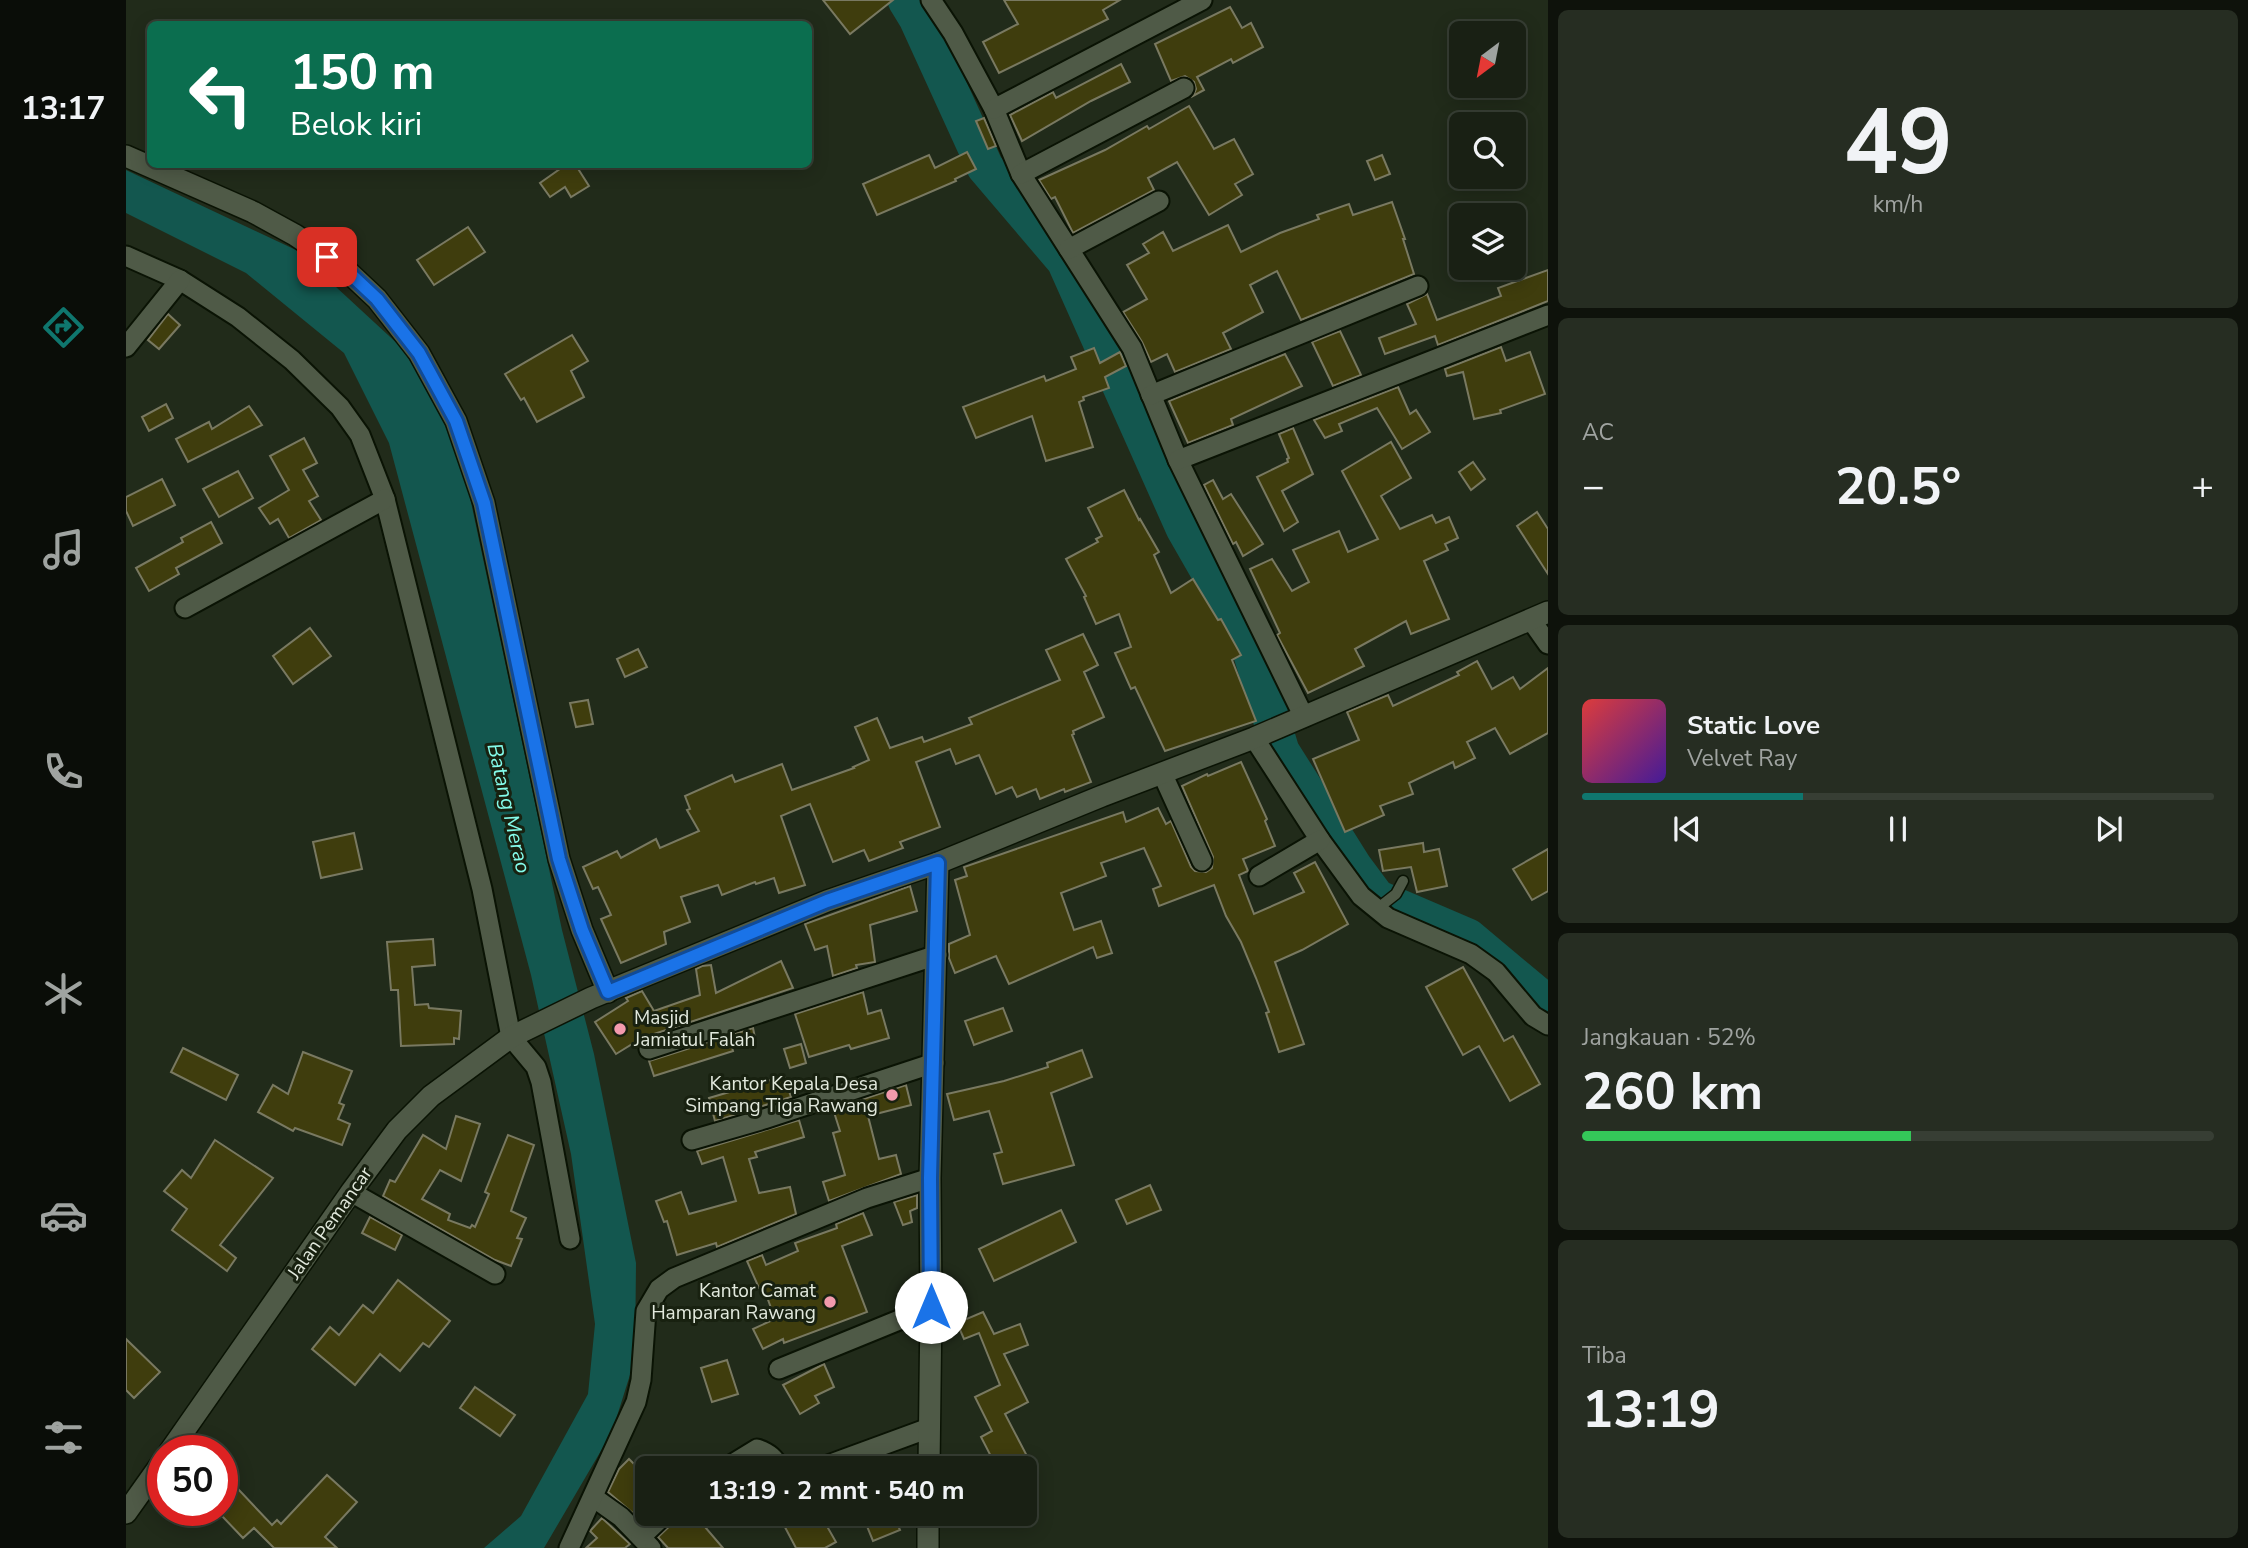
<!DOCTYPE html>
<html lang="id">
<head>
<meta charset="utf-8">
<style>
	body { margin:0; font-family:"Nunito Sans",sans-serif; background:#262d22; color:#f1f3f6; height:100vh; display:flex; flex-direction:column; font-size:26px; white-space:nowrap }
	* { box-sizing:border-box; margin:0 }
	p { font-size:23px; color:#9fa3a0 }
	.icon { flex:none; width:38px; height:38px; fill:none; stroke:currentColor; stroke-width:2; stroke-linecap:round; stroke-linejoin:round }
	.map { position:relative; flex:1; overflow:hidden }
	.sheet { display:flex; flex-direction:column; gap:10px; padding:10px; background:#0e120b; width:700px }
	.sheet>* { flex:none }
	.top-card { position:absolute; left:21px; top:21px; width:665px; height:147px; border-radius:10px; box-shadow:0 4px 18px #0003,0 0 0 2px #373e34; background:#0b6e4f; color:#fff; overflow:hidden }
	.needle { width:46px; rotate:212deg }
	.fabs { position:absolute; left:1323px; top:21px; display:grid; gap:14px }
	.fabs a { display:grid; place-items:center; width:77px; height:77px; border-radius:10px; background:#192014; box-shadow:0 4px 18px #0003,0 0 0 2px #373e34; font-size:35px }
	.speed { position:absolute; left:21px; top:1435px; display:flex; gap:14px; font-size:35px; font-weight:700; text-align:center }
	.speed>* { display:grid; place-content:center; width:91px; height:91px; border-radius:50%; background:#192014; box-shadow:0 4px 18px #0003,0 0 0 2px #373e34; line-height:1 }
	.speed .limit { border:10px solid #d22; background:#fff; color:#111 }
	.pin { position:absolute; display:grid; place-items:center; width:60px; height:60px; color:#fff; margin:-30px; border-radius:14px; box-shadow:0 4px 10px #0006 }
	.me { position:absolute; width:77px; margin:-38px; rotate:0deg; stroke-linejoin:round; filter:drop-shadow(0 0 5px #0008) }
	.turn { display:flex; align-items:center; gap:24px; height:147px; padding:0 28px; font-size:32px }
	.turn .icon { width:91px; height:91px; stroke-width:2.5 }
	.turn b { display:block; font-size:49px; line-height:60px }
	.big { font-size:52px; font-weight:700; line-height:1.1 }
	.sheet .widget { flex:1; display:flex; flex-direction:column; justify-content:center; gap:10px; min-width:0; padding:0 24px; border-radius:10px; background:#262d22 }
	.sheet .dial { align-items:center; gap:0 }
	.dial b { font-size:91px; line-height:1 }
	.song { display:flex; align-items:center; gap:21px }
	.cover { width:84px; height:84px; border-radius:10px; background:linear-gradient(135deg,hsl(0 70% 55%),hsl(260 70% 35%)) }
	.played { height:7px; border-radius:4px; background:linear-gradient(90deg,#0f766e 35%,#373e34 35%) }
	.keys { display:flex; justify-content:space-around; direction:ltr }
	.heat { display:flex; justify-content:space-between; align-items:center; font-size:38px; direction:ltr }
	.charge { height:10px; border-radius:5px; background:linear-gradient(90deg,#34c759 52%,#373e34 0) }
	.trip { position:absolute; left:509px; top:1456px; width:402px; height:70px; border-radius:10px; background:#192014; box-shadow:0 4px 18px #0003,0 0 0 2px #373e34; font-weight:700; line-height:70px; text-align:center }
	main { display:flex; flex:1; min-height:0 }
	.dock { display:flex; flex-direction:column; width:126px; justify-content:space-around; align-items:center; background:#0a0d08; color:#9fa3a0 }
	.dock .icon { width:49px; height:49px }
	.dock .active { color:#0f766e }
	.dock b { font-size:32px; color:#f1f3f6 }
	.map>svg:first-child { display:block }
	.water { fill:#13574f }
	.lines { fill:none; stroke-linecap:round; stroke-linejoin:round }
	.river { stroke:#13574f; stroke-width:37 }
	.building { fill:#3f3d0d; stroke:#797961; stroke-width:2 }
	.lane-casing { stroke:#0a1304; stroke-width:13 }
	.street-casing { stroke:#0a1304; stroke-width:23 }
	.secondary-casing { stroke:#0a1304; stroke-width:24 }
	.lane { stroke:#4f5a47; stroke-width:10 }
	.street { stroke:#4f5a47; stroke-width:19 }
	.secondary { stroke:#4f5a47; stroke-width:21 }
	.route-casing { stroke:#114b97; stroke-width:18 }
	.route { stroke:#1a73e8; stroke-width:12 }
	.poi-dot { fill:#f29aad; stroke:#182110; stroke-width:2.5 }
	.labels { text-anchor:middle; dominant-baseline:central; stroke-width:6; stroke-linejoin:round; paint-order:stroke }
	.poi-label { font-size:19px; fill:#e2e9dd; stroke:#182110; text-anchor:end }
	.street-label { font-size:19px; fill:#e2e9dd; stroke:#182110 }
	.water-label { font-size:21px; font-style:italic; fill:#84fceb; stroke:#182110 }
</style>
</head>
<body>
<main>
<nav class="dock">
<b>13:17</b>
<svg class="icon active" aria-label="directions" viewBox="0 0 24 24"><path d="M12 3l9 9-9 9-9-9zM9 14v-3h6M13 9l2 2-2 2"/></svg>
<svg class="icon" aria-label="music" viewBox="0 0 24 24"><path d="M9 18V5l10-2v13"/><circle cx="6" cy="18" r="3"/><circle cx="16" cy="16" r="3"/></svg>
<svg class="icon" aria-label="phone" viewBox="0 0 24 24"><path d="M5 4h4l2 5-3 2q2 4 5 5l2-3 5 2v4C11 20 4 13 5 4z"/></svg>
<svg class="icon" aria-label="climate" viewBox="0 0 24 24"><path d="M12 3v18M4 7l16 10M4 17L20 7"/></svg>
<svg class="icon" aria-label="car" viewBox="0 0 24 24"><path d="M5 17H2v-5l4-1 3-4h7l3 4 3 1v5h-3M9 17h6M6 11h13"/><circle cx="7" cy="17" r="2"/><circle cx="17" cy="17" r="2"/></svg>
<svg class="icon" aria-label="filters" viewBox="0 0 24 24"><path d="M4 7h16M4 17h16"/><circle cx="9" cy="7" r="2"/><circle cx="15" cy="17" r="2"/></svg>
</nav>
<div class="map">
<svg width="1422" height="1548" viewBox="0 0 1422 1548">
	<rect width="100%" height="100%" fill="#212b1a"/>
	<path class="water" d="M0 170 170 250 275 347 308 398 339 474 436 930 468 1054 510 1263 509 1359 486 1432 418 1548H358L395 1516 462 1394 469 1324 445 1154 405 975 263 443 218 353 120 273 0 213Z"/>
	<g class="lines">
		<path class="river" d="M780 0 791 18 859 167 939 261 1058 528 1121 638 1155 751 1228 867 1251 898 1342 937 1422 1004"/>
	</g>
	<g class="building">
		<path d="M697 0H767L724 34Z"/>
		<path d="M878 0H994L977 10 982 19 873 73 857 42 892 24Z"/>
		<path d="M1104 7 1116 28 1125 23 1137 47 1107 63 1105 59 1071 77 1078 90 1067 96 1070 89 1068 82 1059 76 1045 81 1029 44Z"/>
		<path d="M995 64 1004 82 965 101 896 141 884 115 927 92 930 98Z"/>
		<path d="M1063 106 1088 149 1108 139 1127 174 1109 184 1116 195 1083 215 1051 162 1022 178 1028 190 947 233 929 197 925 199 913 180 979 150 1021 126 1023 129Z"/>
		<path d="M858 118 870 146 862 149 850 121Z"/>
		<path d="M841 152 850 169 829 179 830 181 751 215 737 184 803 155 809 168Z"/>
		<path d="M1256 155 1264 174 1249 180 1241 161Z"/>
		<path d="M441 164H449L463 186 445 197 439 187 424 197 414 183Z"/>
		<path d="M1266 202 1279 239H1277L1288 274 1175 320 1151 271 1124 285 1137 312 1097 333 1105 349 1049 372 1041 354 1025 362 1016 342 997 312 1021 299 1001 265 1023 253 1017 244 1037 232 1047 251 1102 225 1115 252 1154 233 1193 219 1191 215 1223 204 1227 215Z"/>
		<path d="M342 227 359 252 308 285 291 260Z"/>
		<path d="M1422 270V301L1312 345 1309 336 1259 354 1253 338 1290 324 1281 304 1301 294 1311 320 1375 296 1372 288Z"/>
		<path d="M42 314 54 325 33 349 22 340Z"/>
		<path d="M1214 331 1235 375 1207 386 1186 342Z"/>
		<path d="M446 335 462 361 445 371 458 397 411 422 398 398 395 400 379 374Z"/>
		<path d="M1375 347 1380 361 1404 352 1419 394 1374 410 1375 413 1348 419 1337 372 1321 376 1319 369Z"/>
		<path d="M968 348 974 363 994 352 1000 366 979 377 983 388 957 397 958 400 953 402 967 447 920 461 906 416 850 438 837 407 918 376 920 381 950 369 945 357Z"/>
		<path d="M1159 354 1176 386 1105 419 1107 425 1062 443 1043 401Z"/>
		<path d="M1272 387 1284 414 1290 410 1304 432 1276 449 1251 408 1213 424 1216 431 1199 438 1188 420Z"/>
		<path d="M40 404 47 418 23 431 16 417Z"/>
		<path d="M123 406 136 425 62 462 50 439 83 422 86 429Z"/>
		<path d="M1167 428 1187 474 1156 491 1172 522 1158 531 1131 477 1162 462 1161 459 1163 458 1153 434Z"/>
		<path d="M178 438 191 463 177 470 192 496 183 501 195 520 163 538 152 519 144 524 133 508 163 490 144 456Z"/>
		<path d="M1265 442 1285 478 1255 496 1274 529 1306 515 1310 523 1323 517 1332 538 1319 544 1322 550 1298 561 1323 619 1285 634 1280 621 1229 649 1238 666 1182 693 1151 635 1154 633 1124 569 1146 559 1166 591 1183 582 1167 550 1213 531 1222 552 1252 539 1216 471Z"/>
		<path d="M1347 462 1359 479 1345 490 1333 472Z"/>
		<path d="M112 471 127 498 93 517 77 489Z"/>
		<path d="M36 479 49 505 7 526 0 511V497Z"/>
		<path d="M1087 480 1097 499 1105 494 1137 544 1117 556 1110 542 1107 544 1078 485Z"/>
		<path d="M998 490 1013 520 1014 519 1033 552 1028 555 1045 593 1067 579 1092 620 1095 619 1115 655 1106 660 1130 721 1039 751 1009 687 1005 689 989 653 1005 647 993 614 970 624 958 597 960 596 940 559 972 542 970 539 976 536 962 508Z"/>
		<path d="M1411 512 1422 529V574L1391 526Z"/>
		<path d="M85 522 96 543 50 568 53 574 23 591 10 568 57 542 55 538Z"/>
		<path d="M184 628 205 656 167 684 147 656Z"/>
		<path d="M957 634 972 665 958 672 978 717 947 731 948 734 946 735 965 782 939 792 938 789 914 799 910 789 891 797 886 787 870 794 853 755 830 764 824 749 790 762 814 827 774 842 777 848 743 861 738 850 707 862 684 804 655 816 679 885 653 893 648 878 630 884 629 882 596 895 592 885 555 897 564 922 538 932 540 944 495 963 475 919 485 915 472 887 467 889 457 867 491 851 495 858 530 839 534 848 573 831 561 810 564 809 559 796 606 775 609 782 656 764 666 790 728 768 727 767 743 760 729 727 751 718 764 748 796 737 798 742 846 724 843 718 934 680 920 650Z"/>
		<path d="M512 649 521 667 499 677 491 659Z"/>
		<path d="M1351 661 1366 689 1387 677 1394 689 1422 668V733L1384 754 1369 728 1341 742 1349 758 1329 768 1327 762 1283 783 1287 794 1254 806 1258 815 1219 832 1187 759 1233 740 1221 712 1262 695 1267 706 1333 675 1331 672Z"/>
		<path d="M462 700 467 724 450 727 444 703Z"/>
		<path d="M1115 762 1141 819 1139 821 1149 846 1117 859 1122 871 1113 875 1128 914 1178 892 1168 873 1189 862 1222 924 1176 950 1149 962 1178 1044 1153 1052 1140 1013 1143 1012 1130 978 1115 942 1100 916 1088 885 1033 906 1027 889 1035 886 1018 848 975 863 980 876 935 893 948 930 975 921 986 953 971 958 967 947 883 984 870 956 829 973 823 958V944L844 935 829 880 841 876 838 867 997 812 1000 822 1032 808 1040 824 1045 821 1065 867 1069 871 1080 872 1086 868 1087 857 1056 786 1081 774 1082 776Z"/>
		<path d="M228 833 236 869 195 878 187 842Z"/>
		<path d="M1297 843 1298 852 1313 849 1321 886 1291 892 1285 867 1257 871 1253 850Z"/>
		<path d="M1422 849V891L1406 900 1387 869Z"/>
		<path d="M784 886 791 911 744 925 749 962 730 965 731 968 707 976 701 946 689 950 679 924Z"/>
		<path d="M307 939 309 965 286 967 289 1005 302 1004 303 1008 335 1011 333 1039 328 1038V1044L275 1046 272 990H265L261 942Z"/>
		<path d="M655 961 667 988 516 1038 490 1054 469 1022 502 1001 500 998 516 991 528 1011 574 995 570 969 576 966 585 965 590 993Z"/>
		<path d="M1337 967 1378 1041 1387 1036 1414 1084 1384 1101 1353 1046 1337 1055 1300 987Z"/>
		<path d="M737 992 742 1014 755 1010 763 1038 725 1049 723 1045 683 1057 669 1014Z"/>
		<path d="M877 1008 886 1031 848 1045 839 1021Z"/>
		<path d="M627 1028 629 1038 605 1044 607 1051 528 1076 523 1061Z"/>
		<path d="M675 1044 680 1063 664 1068 658 1049Z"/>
		<path d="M57 1048 112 1075 100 1100 45 1072Z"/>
		<path d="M956 1050 966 1077 925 1093 948 1165 877 1184 868 1154 876 1152 863 1111 828 1120 821 1094 878 1081 922 1067 921 1063Z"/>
		<path d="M177 1052 226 1071 213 1103 218 1105 212 1119 224 1124 216 1145 169 1128 167 1131 132 1112 147 1085 162 1094Z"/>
		<path d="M658 1076 665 1097 589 1121 583 1098Z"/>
		<path d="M780 1085 785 1105 742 1116 753 1159 770 1155 775 1174 703 1201 697 1182 719 1175 707 1133 714 1131 707 1109Z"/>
		<path d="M330 1116 354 1124 335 1181 314 1170 296 1199 324 1214 322 1220 344 1228 346 1225 349 1227 363 1194 359 1192 382 1135 408 1145 385 1211 400 1218 391 1238 396 1239 385 1266 369 1260 257 1196 264 1180 269 1182 297 1135 320 1149Z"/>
		<path d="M673 1120 678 1137 629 1152 631 1157 623 1159 633 1193 664 1187 670 1214 591 1247 590 1243 551 1255 541 1221 538 1222 530 1201 555 1192 563 1214 610 1201 597 1157 576 1164 571 1151Z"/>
		<path d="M89 1140 147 1178 94 1245 110 1258 101 1271 46 1230 61 1209 38 1191 56 1170 65 1178Z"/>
		<path d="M1024 1185 1035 1210 1001 1224 990 1200Z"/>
		<path d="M791 1195V1208L784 1211 786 1222 777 1225 768 1202Z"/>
		<path d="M935 1210 950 1242 868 1281 853 1249Z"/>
		<path d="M737 1213 746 1235 716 1246 741 1312 658 1343 657 1339 637 1349 627 1329 649 1319 637 1286 633 1288 621 1261 636 1255 640 1265 672 1251 669 1243 711 1228 710 1224Z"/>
		<path d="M244 1217 276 1235 269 1250 236 1233Z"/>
		<path d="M272 1280 324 1321 303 1347 297 1343 274 1371 254 1354 229 1385 186 1349 204 1327 213 1335 237 1305 247 1313Z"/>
		<path d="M857 1312 868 1334 894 1324 902 1345 878 1354 902 1402 879 1414 901 1456 879 1468H871L855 1437 866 1431 849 1397 874 1385 853 1333 838 1339 831 1323Z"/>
		<path d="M0 1339 34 1372 8 1398 0 1390Z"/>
		<path d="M601 1360 612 1394 586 1402 575 1368Z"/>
		<path d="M698 1364 708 1387 689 1396 693 1403 674 1414 657 1385Z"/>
		<path d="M349 1387 389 1415 374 1436 334 1408Z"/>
		<path d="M503 1459 522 1478V1514L515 1520 482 1492 493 1469Z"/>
		<path d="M96 1472 146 1525 151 1520 155 1524 201 1475 231 1502 199 1537 211 1548H148L128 1528 117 1538 96 1516Z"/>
		<path d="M551 1514H603L579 1527 597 1548H542L532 1537 548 1522Z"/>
		<path d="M652 1514H694L710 1542 699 1548H670Z"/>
		<path d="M736 1514H767L774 1530 747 1541Z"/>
		<path d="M476 1518 504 1544 499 1548H460L471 1538 464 1531Z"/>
	</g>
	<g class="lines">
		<g class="lane-casing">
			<path id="lane" d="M1251 909 1270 894 1277 881"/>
		</g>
		<g class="street-casing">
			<g id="street">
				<path d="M805 0 827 33 868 109 895 174 1006 348 1052 460 1178 717"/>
				<path d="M868 109 1076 0"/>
				<path d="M895 174 1058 88"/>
				<path d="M943 249 1033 201"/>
				<path d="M0 256 54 280 112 317 166 360 214 407 234 435 259 499 356 889 385 1037 410 1067 415 1082 444 1239"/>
				<path d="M0 347 54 280"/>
				<path d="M1025 395 1292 286"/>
				<path d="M1052 460 1422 315"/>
				<path d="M59 608 259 499"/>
				<path d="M1405 620 1422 644"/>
				<path d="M1128 738 1194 840 1235 896 1262 918 1345 954 1370 972 1407 1016 1422 1025"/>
				<path d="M1036 773 1076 861"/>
				<path d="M1133 876 1194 840"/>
				<path d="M523 1049 811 955"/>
				<path d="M566 1140 638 1119 808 1063"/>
				<path d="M225 1192 369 1274"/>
				<path d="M653 1369 805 1307"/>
				<path d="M600 1468 631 1449C643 1453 648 1458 654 1468"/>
				<path d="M694 1468 803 1428"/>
				<path d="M467 1497 495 1517 525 1548"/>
				<path d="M515 1537 539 1514"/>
				<path d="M443 1548 510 1402 515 1380 520 1311 533 1289 548 1278 741 1198 804 1178"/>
			</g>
		</g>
		<g class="secondary-casing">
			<g id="secondary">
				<path d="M0 156 127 212 169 235 218 268 251 299 293 353 330 421 358 503 433 859 456 930 482 992"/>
				<path d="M44 1451 225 1192 271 1130 305 1096 385 1037 465 998 701 901 812 863 976 796 1128 738 1422 612"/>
				<path d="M803 1468 805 1307 804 1178 812 863"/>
				<path d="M0 1513 37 1461"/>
				<path d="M802 1548V1514"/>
			</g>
		</g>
		<use href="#lane" class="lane"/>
		<use href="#street" class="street"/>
		<use href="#secondary" class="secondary"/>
	</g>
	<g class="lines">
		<g class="route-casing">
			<path id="route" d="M201 257 218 268 251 299 293 353 330 421 358 503 433 859 456 930 482 992 701 901 812 863 804 1178 805 1307"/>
		</g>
		<use href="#route" class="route"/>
	</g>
	<g class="poi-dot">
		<circle cx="494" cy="1029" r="7"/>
		<circle cx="766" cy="1095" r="7"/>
		<circle cx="704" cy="1302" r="7"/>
	</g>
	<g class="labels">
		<g class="poi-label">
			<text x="508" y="1018" text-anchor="start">Masjid<tspan x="508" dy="22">Jamiatul Falah</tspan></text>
			<text x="752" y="1084">Kantor Kepala Desa<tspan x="752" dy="22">Simpang Tiga Rawang</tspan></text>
			<text x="690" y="1291">Kantor Camat<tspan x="690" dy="22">Hamparan Rawang</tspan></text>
		</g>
		<g class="street-label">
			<text transform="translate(204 1223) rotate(-55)">Jalan Pemancar</text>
		</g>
		<g class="water-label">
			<text transform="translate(383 808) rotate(77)">Batang Merao</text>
		</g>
	</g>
</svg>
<div class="fabs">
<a><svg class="needle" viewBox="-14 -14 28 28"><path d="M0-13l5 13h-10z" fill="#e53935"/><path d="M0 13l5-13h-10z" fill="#9fa3a0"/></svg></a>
<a><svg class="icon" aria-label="search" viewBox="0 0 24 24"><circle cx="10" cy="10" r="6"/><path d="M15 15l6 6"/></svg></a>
<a><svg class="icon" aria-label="layers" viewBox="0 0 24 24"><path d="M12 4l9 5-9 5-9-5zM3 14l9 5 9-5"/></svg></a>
</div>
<div class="speed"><div class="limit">50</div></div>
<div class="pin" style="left:201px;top:257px;background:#d93025"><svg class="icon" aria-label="arrive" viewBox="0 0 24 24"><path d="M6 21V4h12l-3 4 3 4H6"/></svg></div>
<svg class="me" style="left:805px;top:1307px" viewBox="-20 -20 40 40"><circle r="19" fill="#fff"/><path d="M0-13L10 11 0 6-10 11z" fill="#1a73e8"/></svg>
<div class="trip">13:19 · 2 mnt · 540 m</div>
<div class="top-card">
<div class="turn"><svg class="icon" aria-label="left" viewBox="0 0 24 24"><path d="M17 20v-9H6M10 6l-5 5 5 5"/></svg><div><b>150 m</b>Belok kiri</div></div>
</div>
</div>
<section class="sheet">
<div class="widget dial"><b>49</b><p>km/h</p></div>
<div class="widget"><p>AC</p>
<div class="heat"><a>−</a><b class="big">20.5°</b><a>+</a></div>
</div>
<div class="widget">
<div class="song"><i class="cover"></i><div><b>Static Love</b><p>Velvet Ray</p></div></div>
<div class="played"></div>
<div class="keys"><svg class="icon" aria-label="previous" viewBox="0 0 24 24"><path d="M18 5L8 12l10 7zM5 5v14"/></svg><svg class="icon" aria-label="pause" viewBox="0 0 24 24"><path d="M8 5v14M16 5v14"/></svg><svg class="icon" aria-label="next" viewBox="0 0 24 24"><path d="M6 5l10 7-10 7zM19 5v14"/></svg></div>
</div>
<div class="widget"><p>Jangkauan · 52%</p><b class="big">260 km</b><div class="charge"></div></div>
<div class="widget"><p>Tiba</p><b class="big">13:19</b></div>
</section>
</main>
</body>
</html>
